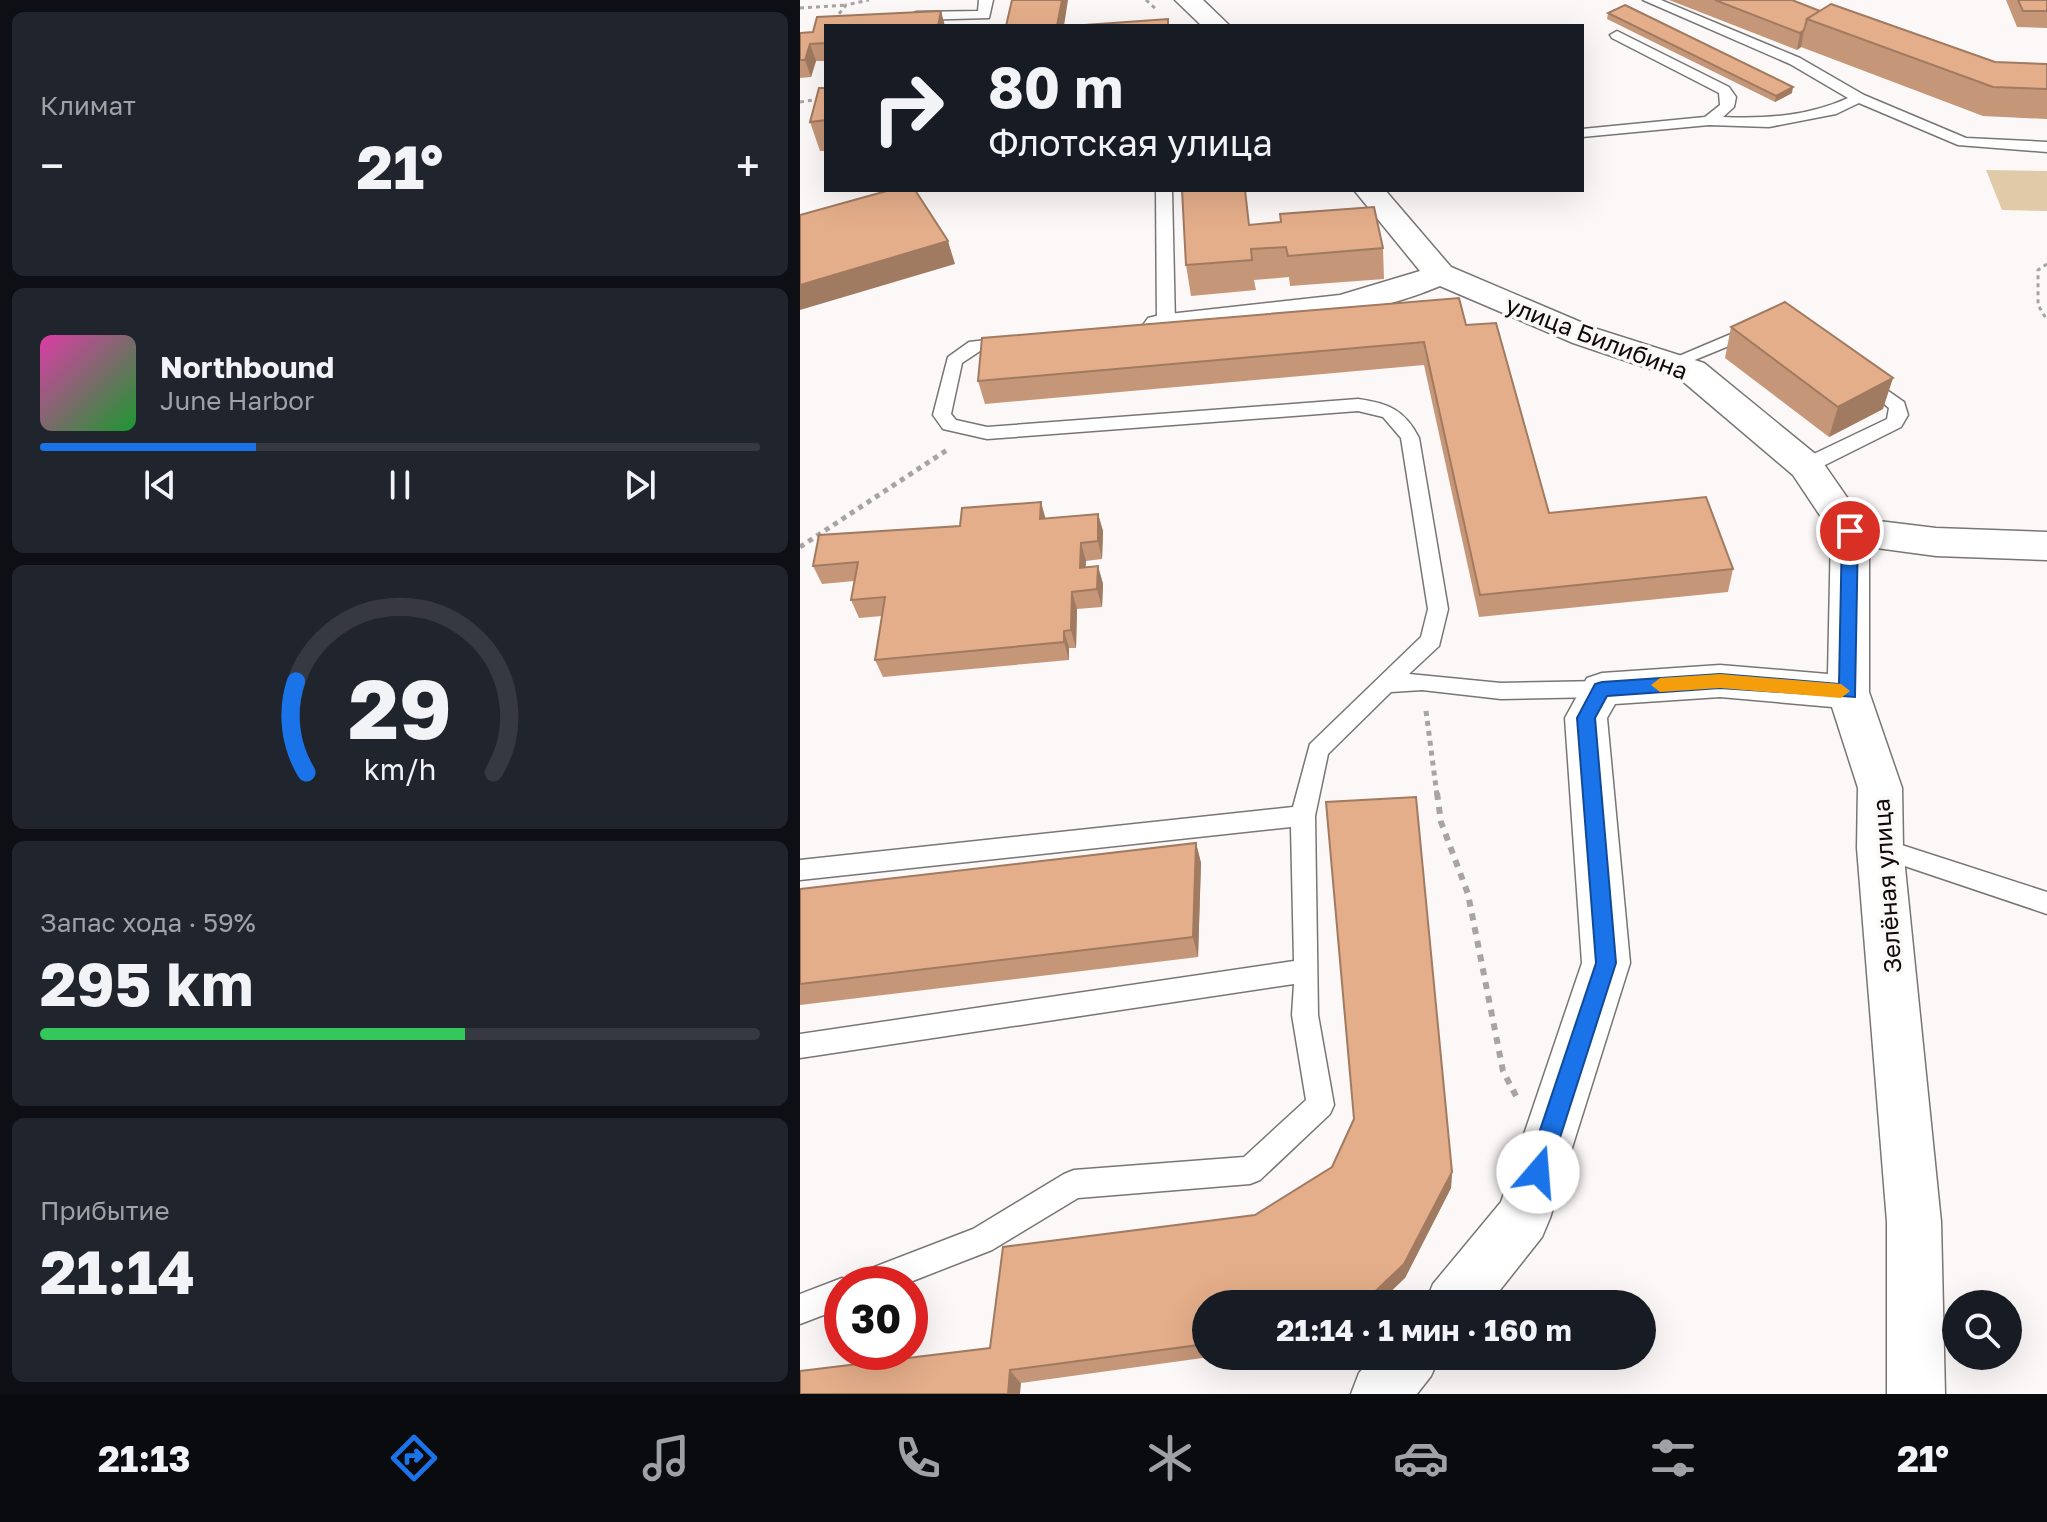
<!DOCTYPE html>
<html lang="ru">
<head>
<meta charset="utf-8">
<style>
	body { margin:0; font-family:"Golos Text",sans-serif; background:#20242c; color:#f1f3f6; height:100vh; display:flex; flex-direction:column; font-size:30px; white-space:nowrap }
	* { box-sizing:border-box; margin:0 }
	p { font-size:26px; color:#9ea1a6 }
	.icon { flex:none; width:44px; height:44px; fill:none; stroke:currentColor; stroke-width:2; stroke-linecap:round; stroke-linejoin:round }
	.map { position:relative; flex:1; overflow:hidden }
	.drawer { display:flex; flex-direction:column; gap:12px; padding:12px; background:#0d0f14; width:800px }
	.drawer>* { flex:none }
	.hud { position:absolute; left:24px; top:24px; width:760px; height:168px; border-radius:0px; box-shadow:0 8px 32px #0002; background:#171b24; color:#f1f3f6; overflow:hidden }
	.buttons { position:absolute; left:1142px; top:1290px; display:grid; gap:16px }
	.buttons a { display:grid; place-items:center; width:80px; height:80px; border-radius:50%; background:#171b24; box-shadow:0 8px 32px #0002; font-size:40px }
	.speed { position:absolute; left:24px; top:1266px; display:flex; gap:16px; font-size:40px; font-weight:700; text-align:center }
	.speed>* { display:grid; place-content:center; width:104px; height:104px; border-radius:50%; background:#171b24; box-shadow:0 8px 32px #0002; line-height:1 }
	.speed .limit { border:12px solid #d22; background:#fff; color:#111 }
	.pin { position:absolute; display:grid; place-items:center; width:68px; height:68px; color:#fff; margin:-34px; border:4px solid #fff; border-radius:50%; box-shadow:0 2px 8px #0007 }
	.me { position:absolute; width:88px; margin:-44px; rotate:18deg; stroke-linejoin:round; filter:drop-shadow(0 0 6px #0008) }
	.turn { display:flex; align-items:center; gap:28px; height:168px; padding:0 32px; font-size:36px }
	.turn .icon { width:104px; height:104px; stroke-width:2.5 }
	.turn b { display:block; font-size:56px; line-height:68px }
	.big { font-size:60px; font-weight:700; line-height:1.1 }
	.drawer .widget { flex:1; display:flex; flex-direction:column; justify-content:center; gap:12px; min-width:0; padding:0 28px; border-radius:12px; background:#20242c }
	.drawer .dial { align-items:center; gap:0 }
	.dial svg { height:208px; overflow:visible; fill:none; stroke:#363941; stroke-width:7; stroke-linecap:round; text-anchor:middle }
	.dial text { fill:#f1f3f6; stroke:none }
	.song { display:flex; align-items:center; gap:24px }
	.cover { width:96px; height:96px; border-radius:12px; background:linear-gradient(135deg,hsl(320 70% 55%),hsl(130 70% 35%)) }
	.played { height:8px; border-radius:4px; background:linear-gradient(90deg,#1a73e8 30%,#363941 30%) }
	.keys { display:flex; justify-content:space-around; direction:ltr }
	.heat { display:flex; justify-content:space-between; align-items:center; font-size:44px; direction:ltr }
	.charge { height:12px; border-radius:6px; background:linear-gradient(90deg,#34c759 59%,#363941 0) }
	.trip { position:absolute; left:392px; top:1290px; width:464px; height:80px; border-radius:40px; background:#171b24; box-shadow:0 8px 32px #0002; font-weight:700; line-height:80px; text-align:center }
	.dock { display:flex; height:128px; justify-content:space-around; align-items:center; background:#090b0e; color:#9ea1a6 }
	.dock .icon { width:56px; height:56px }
	.dock .selected { color:#1a73e8 }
	.dock b { font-size:36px; color:#f1f3f6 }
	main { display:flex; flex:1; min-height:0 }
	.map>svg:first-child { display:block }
	.green { fill:#e1caa7 }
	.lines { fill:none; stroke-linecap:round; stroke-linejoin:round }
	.service-casing { stroke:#797574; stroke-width:3 }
	.minor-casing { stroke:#797574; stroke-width:3 }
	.path-far2 { stroke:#a8a4a4; stroke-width:3; stroke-dasharray:4 4; stroke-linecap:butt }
	.path-far1 { stroke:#a8a4a4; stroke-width:5; stroke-dasharray:5 5; stroke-linecap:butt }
	.path { stroke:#a8a4a4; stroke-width:6; stroke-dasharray:7 7; stroke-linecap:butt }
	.service { fill:#fff; fill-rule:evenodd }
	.minor { fill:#fff; fill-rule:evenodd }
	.wall { fill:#c59677 }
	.shaded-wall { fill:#a07a61 }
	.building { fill:#e5ae8a; stroke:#a07a61; stroke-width:2 }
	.route { fill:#1a73e8; stroke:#114b97; stroke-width:2 }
	.slow { fill:#f59e0b }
	.labels { text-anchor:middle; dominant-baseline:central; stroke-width:7; stroke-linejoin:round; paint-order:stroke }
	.street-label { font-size:24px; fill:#0d0b0b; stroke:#fcf8f7 }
</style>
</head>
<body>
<main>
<section class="drawer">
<div class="widget"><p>Климат</p>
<div class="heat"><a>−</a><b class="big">21°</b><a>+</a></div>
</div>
<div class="widget">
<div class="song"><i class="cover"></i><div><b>Northbound</b><p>June Harbor</p></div></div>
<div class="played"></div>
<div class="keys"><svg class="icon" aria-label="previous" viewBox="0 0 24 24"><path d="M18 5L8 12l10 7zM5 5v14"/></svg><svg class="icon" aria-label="pause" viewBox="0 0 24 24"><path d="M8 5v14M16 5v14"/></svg><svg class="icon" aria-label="next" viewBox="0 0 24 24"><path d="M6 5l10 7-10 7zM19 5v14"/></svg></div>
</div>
<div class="widget dial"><svg viewBox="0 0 100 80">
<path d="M14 69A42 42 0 1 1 86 69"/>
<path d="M14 69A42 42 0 0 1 10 34" stroke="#1a73e8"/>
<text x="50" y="56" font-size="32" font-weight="700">29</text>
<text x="50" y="72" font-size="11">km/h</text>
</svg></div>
<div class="widget"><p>Запас хода · 59%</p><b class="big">295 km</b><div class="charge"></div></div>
<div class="widget"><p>Прибытие</p><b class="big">21:14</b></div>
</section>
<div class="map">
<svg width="1247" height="1394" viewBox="0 0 1247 1394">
	<rect width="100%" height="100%" fill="#fcf8f7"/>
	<path class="green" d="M1186 170 1247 171V211L1202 210Z"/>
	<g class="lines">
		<g class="service-casing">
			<g id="service">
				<path d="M179 0H193L189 18 116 20 109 16 116 12 178 11Z"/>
				<path d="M843 0H861L1000 58 1064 95 1166 138 1247 142V152L1158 145 1059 103 1036 114 969 127 909 125 782 137V129L905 117 920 105 919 93 812 38 810 35 817 31 929 87 936 97 934 107 923 117C967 119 1008 116 1048 98L990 64Z"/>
				<path d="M356 190H372L375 324 366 329 357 324Z"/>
				<path d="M957 323 963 324V332L875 368H863L860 364Z"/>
				<path d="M212 337 218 338V346L180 351 162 363 151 414 156 420 187 427 558 399C588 403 605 410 619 438L648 609 639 646 609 674 701 683 802 681 810 683 813 689 810 695 802 697 701 699 622 690 591 692 528 754 515 816 518 1015 534 1105 530 1114 460 1180 450 1184 278 1198 192 1250 105 1284H42V1308L0 1324V1294L42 1278 52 1282 56 1274 173 1229 264 1174 274 1170 444 1157 506 1100 492 1015 494 984 0 1058V1034L494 961 491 827 0 880V860L493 807 510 744 621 637 628 609 601 438 583 417 558 411 187 439 143 429 133 415 148 357 169 342Z"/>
				<path d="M1064 374 1104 402 1108 415 1101 427 1013 471H999L996 466 999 461 1087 419 1089 408 1055 380Z"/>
				<path d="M1080 838 1247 892V914L1072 855 1068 848 1072 841Z"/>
			</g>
		</g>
		<g class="minor-casing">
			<g id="minor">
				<path d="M375 0H403L430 26H402Z"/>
				<path d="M554 190H585L651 267 797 329 904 363 1019 457 1062 519 1136 528 1247 532V560L1136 556 1069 547V692L1102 788 1103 848 1141 1222 1145 1394H1087V1222L1057 848 1058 788 1032 707 920 697 815 704 807 718 830 963 750 1218 742 1237 689 1304H625L633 1284 701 1202 782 963 765 718 787 678 802 673 920 665 1028 674 1031 532 993 475 880 379 773 343 640 286C552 323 454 326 360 335L348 332 343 325 348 318 360 315 540 295 620 271Z"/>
				<path d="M574 1356H640L631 1376 617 1394H551L559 1373Z"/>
			</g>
		</g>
		<g class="path-far2">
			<path d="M346 0 357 10"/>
			<path d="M0 8 46 5"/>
			<path d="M34 20 46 5 69 0"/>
			<path d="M0 102 26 98"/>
			<path d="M1247 264 1238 270V305L1247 320"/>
		</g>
		<g class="path-far1">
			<path d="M0 547 147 450"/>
			<path d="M626 711 637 795"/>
		</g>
		<path class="path" d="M637 793 641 822 668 894 703 1071 716 1096"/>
		<use href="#service" class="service"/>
		<use href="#minor" class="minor"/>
	</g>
	<g class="wall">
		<path d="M869 0H992L1020 11 1195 62 1247 64V119L1183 116 1001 47 997 50Z"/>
		<path d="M1206 0H1247V28L1217 27Z"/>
		<path d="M808 13 992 93 975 102 807 19Z"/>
		<path d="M26 26V61H16L11 77 0 78V33L13 32Z"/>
		<path d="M26 88V151H20L10 122Z"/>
		<path d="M449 225 583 248 584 279 490 286 489 277 454 280 456 290 391 296 386 265Z"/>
		<path d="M666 325 749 513 933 569 928 592 679 617 624 365 185 404 178 381Z"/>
		<path d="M931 327 1083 409 1029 437 925 358Z"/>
		<path d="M298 514 303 531 302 559 286 561 285 568 298 566 303 584 302 607 277 609 276 648H269V660L83 677 75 660 82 616 59 618 51 600 54 581 22 584 13 566 160 526Z"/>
		<path d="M396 843 401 863 398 957 0 1005V889Z"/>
		<path d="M652 1172 651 1188 605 1278 406 1304V1356H417L221 1383 190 1348 455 1215Z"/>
	</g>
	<g class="shaded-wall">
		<path d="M262 0H268L264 26H257Z"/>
		<path d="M141 11 145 26H138Z"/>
		<path d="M1004 30 1001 47 997 50 1000 33Z"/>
		<path d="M10 44 16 61 11 77 5 60Z"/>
		<path d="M993 87 992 93 975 102 976 96Z"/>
		<path d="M148 241 155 264 0 310V285Z"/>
		<path d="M1093 378 1083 409 1029 437 1038 407Z"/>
		<path d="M241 502 246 520 240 519Z"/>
		<path d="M298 514 303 531 302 559 298 541Z"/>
		<path d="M281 543 286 561 285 586 280 568Z"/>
		<path d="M298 566 303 584 302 607 297 589Z"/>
		<path d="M272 592 277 609 276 648 271 630Z"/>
		<path d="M264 631 269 648V660L264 642Z"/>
		<path d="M396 843 401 863 398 957 393 937Z"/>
		<path d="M652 1172 651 1188 605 1278 578 1304H562Z"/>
		<path d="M210 1370 221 1383 220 1394H208Z"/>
	</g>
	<g class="building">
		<path d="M212 0H262L257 26H206Z"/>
		<path d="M915 0H992L1020 11 1007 19 1004 30 1000 33Z"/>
		<path d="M1218 0H1247V11H1223Z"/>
		<path d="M1031 4 1195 62 1247 64V89L1193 87 1007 19Z"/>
		<path d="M825 5 993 87 976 96 808 13Z"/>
		<path d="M141 11 138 26H26V43L10 44 5 60H0V33L13 32 17 17Z"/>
		<path d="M368 19V26H285V25Z"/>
		<path d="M19 88H26V120L10 122Z"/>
		<path d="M90 190H115L148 241 0 285V215Z"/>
		<path d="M382 190H445L449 225 481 222 480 214 574 207 583 248 488 256 486 247 451 249 452 260 386 265Z"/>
		<path d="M659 298 666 325 696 323 749 513 906 497 933 569 680 595 624 342 178 381 182 338Z"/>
		<path d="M985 302 1093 378 1038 407 931 327Z"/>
		<path d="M241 502 240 519 298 514V541L281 543 280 568 298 566 297 589 272 592 271 630 264 631V642L75 660 85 597 51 600 58 562 13 566 19 535 160 526 162 508Z"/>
		<path d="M616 797 652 1172 604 1264 562 1304H406V1344L210 1370 208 1394H0V1371L190 1348 203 1247 455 1215 532 1167 554 1119 526 802Z"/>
		<path d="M396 843 393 937 0 984V889Z"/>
	</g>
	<path class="route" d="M1050 525 1058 531 1055 697 920 688 807 696 795 718 816 963 749 1172 746 1180 738 1184 730 1180 726 1172 796 963 777 718 795 684 802 682 920 674 1039 684 1042 531Z"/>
	<path class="slow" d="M920 674 1041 684 1050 691 1041 698 920 688 860 692 851 685 860 678Z"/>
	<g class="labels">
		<g class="street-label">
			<text transform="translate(797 337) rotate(21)">улица Билибина</text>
			<text transform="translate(1086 886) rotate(-94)">Зелёная улица</text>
		</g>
	</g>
</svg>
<div class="buttons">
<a><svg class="icon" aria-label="search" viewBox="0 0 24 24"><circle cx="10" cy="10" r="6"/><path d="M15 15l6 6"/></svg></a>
</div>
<div class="speed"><div class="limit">30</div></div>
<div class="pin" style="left:1050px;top:531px;background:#d93025"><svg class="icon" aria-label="arrive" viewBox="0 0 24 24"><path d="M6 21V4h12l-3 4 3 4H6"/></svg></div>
<svg class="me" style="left:738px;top:1172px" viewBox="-20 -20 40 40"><circle r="19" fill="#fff"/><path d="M0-13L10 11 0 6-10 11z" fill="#1a73e8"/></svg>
<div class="trip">21:14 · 1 мин · 160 m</div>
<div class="hud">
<div class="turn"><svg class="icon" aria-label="right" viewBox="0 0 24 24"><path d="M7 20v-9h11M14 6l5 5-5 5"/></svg><div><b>80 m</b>Флотская улица</div></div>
</div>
</div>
</main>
<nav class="dock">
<b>21:13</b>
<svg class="icon selected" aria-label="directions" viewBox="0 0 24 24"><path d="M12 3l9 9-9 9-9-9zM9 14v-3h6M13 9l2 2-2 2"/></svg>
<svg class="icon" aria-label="music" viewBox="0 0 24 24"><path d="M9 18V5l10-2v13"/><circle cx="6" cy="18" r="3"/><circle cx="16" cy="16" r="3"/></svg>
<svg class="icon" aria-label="phone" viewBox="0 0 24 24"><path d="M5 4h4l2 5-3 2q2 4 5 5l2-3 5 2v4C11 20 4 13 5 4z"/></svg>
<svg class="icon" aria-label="climate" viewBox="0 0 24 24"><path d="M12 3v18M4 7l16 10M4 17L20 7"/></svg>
<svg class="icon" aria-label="car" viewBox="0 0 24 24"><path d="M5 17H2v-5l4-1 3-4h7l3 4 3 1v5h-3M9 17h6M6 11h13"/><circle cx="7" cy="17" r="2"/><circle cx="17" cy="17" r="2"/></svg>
<svg class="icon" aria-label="filters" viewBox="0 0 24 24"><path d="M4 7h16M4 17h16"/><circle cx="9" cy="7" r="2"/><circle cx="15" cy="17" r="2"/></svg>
<b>21°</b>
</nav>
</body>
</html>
